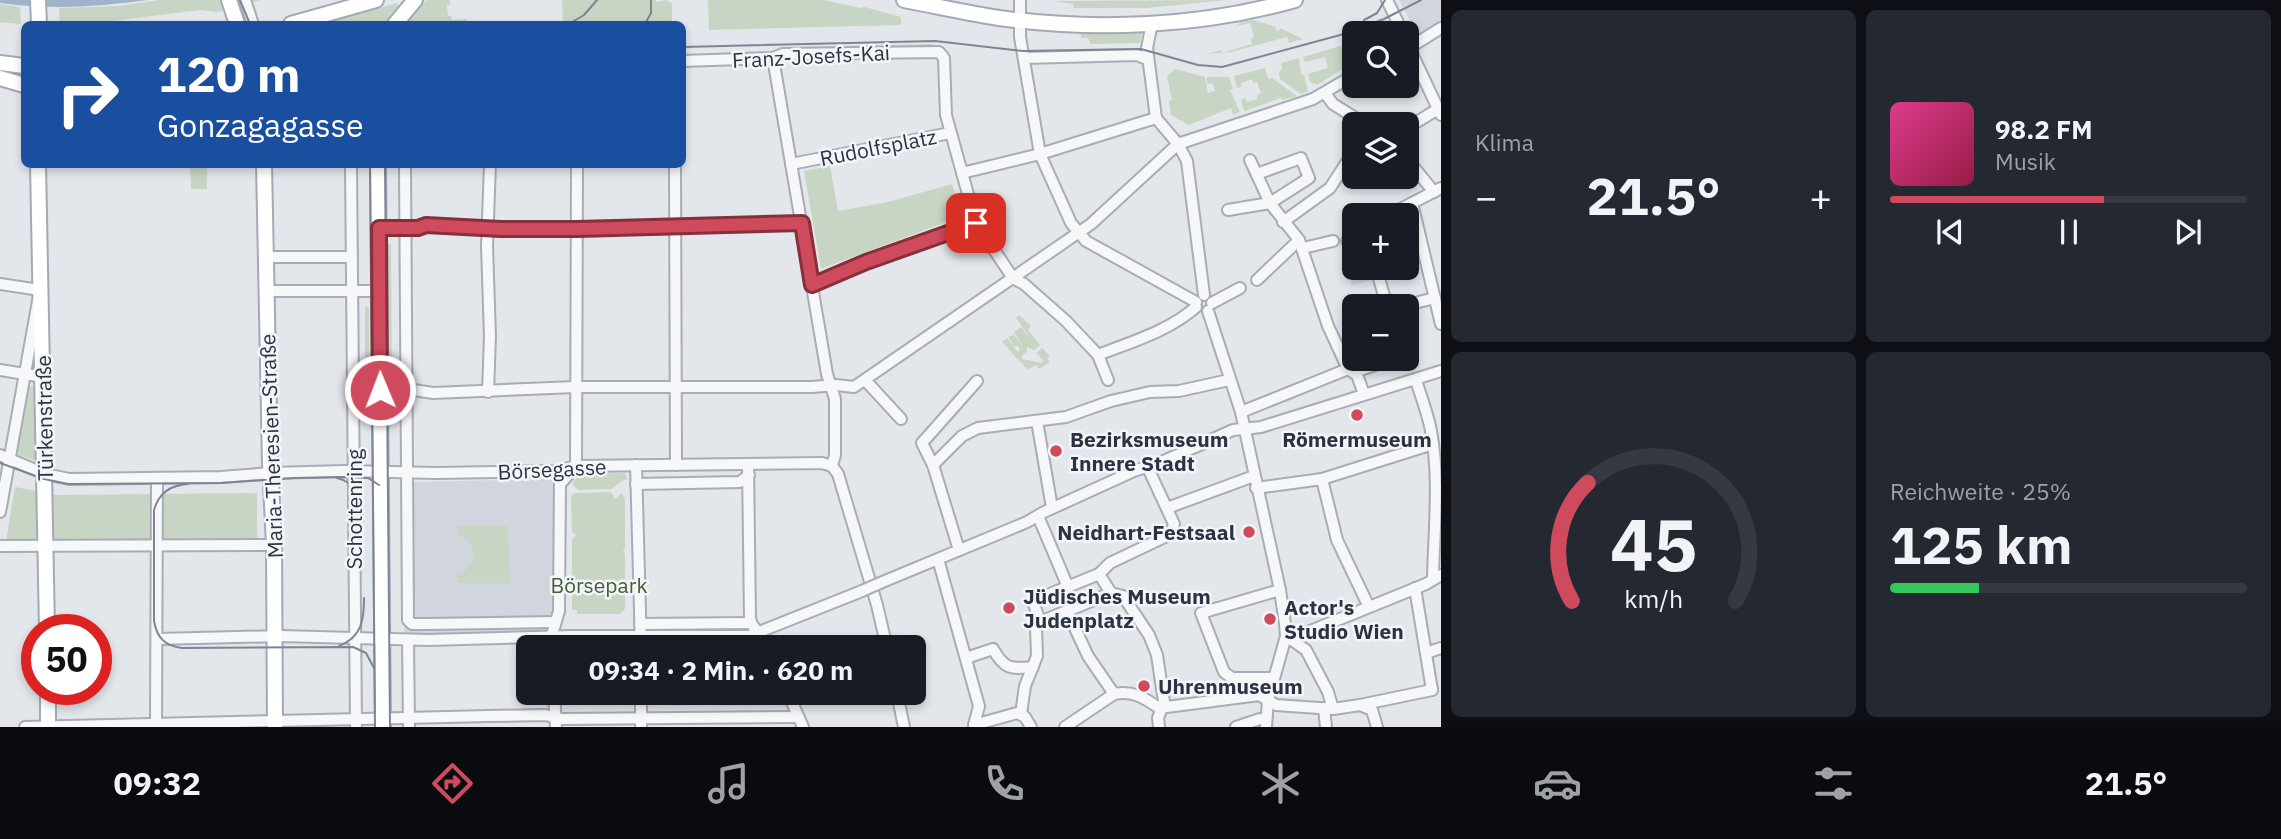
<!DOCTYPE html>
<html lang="de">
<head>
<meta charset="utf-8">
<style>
	body { margin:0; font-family:"IBM Plex Sans",sans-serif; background:#242831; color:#f1f3f6; height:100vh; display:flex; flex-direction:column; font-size:26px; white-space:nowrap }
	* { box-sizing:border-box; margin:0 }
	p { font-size:23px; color:#9ea1a6 }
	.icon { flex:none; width:38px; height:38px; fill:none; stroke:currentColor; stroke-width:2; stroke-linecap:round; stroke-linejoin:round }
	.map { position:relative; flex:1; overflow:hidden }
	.side { display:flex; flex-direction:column; gap:10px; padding:10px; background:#0d0f14; width:840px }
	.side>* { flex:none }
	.banner { position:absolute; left:21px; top:21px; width:665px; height:147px; border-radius:10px; box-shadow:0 4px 10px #0003; background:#1a4fa0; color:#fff; overflow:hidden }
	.buttons { position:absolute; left:1342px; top:21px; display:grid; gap:14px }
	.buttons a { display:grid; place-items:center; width:77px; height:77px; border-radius:10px; background:#171b24; box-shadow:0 4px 10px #0003; font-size:35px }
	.speed { position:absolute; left:21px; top:614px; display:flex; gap:14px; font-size:35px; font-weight:700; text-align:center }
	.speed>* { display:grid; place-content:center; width:91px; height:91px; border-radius:50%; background:#171b24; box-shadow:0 4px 10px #0003; line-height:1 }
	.speed .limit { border:10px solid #d22; background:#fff; color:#111 }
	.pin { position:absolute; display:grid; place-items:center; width:60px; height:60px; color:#fff; margin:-30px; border-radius:14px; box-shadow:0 4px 10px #0006 }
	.me { position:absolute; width:77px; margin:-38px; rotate:359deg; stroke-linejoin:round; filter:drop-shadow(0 0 5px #0008) }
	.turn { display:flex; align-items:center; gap:24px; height:147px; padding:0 21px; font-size:32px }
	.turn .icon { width:91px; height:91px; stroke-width:2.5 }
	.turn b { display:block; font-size:49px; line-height:60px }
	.big { font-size:52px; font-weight:800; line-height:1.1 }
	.side .card { flex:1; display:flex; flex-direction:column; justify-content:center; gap:10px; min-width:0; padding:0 24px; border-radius:10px; background:#242831 }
	.side .dial { align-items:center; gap:0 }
	.dial svg { height:182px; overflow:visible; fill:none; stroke:#363941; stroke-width:7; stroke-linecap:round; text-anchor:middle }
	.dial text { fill:#f1f3f6; stroke:none }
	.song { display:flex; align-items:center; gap:21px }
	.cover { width:84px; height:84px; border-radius:10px; background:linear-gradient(135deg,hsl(330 70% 55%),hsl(340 70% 35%)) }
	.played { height:7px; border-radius:4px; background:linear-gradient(90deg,#ce4a5c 60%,#363941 60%) }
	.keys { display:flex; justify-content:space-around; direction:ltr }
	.heat { display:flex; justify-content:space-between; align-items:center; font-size:38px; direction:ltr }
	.charge { height:10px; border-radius:5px; background:linear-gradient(90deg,#34c759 25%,#363941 0) }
	.side .tiles { flex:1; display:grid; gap:10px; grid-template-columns:repeat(2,1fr) }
	.trip { position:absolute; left:516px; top:635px; width:410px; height:70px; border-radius:10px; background:#171b24; box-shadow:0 4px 10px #0003; font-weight:800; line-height:70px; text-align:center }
	.tabs { display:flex; height:112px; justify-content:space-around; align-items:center; background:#090b0e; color:#9ea1a6 }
	.tabs .icon { width:49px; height:49px }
	.tabs .selected { color:#ce4a5c }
	.tabs b { font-size:32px; color:#f1f3f6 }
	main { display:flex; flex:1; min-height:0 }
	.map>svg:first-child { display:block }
	.built { fill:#d1d5dd }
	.green { fill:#c8d5c4 }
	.water { fill:#9fb3ca }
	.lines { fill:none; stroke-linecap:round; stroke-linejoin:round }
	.minor-casing { stroke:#a8adb5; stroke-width:14 }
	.major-casing { stroke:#a2aab7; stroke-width:18 }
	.minor { stroke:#f6f7f9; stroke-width:10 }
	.major { stroke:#fff; stroke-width:14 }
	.tram { stroke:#7d8595; stroke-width:2 }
	.minor-bridge-casing { stroke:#a8adb5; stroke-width:14; stroke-linecap:butt }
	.minor-bridge { stroke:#f6f7f9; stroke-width:10 }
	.route-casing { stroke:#86303c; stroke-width:18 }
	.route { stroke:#ce4a5c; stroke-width:12 }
	.poi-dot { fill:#ce4a5c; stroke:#f3f5f8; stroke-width:2.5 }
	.labels { text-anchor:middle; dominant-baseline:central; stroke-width:5; stroke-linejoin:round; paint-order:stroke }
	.street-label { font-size:21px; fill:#2b3343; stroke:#f3f5f8 }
	.poi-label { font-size:21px; font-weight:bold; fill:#2b3343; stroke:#f3f5f8; text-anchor:start }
	.park-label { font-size:21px; fill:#3f5f38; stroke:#f3f5f8 }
</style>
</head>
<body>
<main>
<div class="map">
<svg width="1441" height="727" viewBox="0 0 1441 727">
	<rect width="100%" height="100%" fill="#e3e6eb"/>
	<g class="built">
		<path d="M1399 0H1441V33L1422 44Z"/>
		<path d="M1354 245V268H1370L1373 280 1352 285 1347 269 1351 267 1343 251Z"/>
		<path d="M555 479V632L404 636 411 482Z"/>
	</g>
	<g class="green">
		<path d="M159 0H260L218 12 200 10 88 24H60L59 8 118 6Z"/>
		<path d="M426 0H450V5H447L448 16H451L452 20 467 19V24H403Z"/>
		<path d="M562 0H656V2L667 0 672 4V24H563Z"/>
		<path d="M708 0H824L860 8 865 7 901 17V25L709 30Z"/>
		<path d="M1227 0 1146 8H1074L1073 4 1052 1Z"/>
		<path d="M397 3 399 6 387 24H323Z"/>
		<path d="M0 4 20 7 21 24 0 22Z"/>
		<path d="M1253 20 1276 27V30L1279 31 1280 28 1303 39 1289 43 1287 37 1231 52 1207 54 1221 50 1222 53 1252 44 1251 39 1254 37 1250 23 1235 27 1241 22Z"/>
		<path d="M1081 33H1142L1140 43 1091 44 1088 38H1081Z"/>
		<path d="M932 44V48L784 51V47Z"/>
		<path d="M1347 44 1352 63 1317 85 1310 82 1308 74 1328 68 1325 57 1305 62 1303 57Z"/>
		<path d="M1299 58 1301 75H1304L1308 91 1301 94 1280 79 1279 73 1282 69 1281 63Z"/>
		<path d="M1265 68 1268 79 1272 78 1297 96 1282 100 1281 98 1244 111 1241 100 1245 98 1247 102 1257 99V95L1261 93 1257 82 1253 83 1252 79 1241 83V87L1237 88 1234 76Z"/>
		<path d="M1175 69 1205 77 1208 93 1215 91 1212 83 1207 84V77H1229L1233 89 1230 90 1240 112 1233 115 1231 108 1189 125 1171 115 1169 101 1172 100 1167 76Z"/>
		<path d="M190 165H207V189H191Z"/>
		<path d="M830 166 838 211 888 202 952 184 962 216 821 269 804 171Z"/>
		<path d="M391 243 392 376V377H389L388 244Z"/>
		<path d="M365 307H369V394L365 393Z"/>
		<path d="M1019 315 1031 326 1028 330 1040 345 1034 350 1027 347V352L1022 355V359L1042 363 1043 360 1036 353 1042 348 1050 356 1047 359 1050 362 1039 369 1036 365 1028 370 1002 342 1007 338 1018 352 1020 349 1017 345 1015 347 1008 337 1014 335 1023 347 1014 332 1021 327 1032 340 1016 318Z"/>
		<path d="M28 386 36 387V461L17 454Z"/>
		<path d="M625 473 627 479 622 481 611 489 578 490 572 484 579 474Z"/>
		<path d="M15 487 57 495 257 493V538L6 541Z"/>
		<path d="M611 492 615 499 622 493 625 498V548L623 551 625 553V609L620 614H577V610H572V539L576 535 572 532 571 496 574 493Z"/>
		<path d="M457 526H508L510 583H457V573L461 574 471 565 474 554 469 541 461 536H457Z"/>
	</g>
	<path class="water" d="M0 0H148C99 7 49 10 0 3Z"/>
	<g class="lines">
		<g class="minor-casing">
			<g id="minor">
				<path d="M245 0 253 24"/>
				<path d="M1020 0V37L1040 154 1071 223 1086 241 1196 302"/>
				<path d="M1387 0 1403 33"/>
				<path d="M1152 23 1147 48 1156 118 1178 144 1187 161 1204 295"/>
				<path d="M1407 43 1441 115"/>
				<path d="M1409 48 1441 28"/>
				<path d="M773 58 827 374 835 399V455L832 466"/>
				<path d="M1024 58 1137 55 1147 59"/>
				<path d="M682 61 773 58 783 54 939 52 944 58 946 115 976 223 1013 278 1024 284 1066 321 1098 355 1108 380"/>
				<path d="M1325 93 1333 104 1365 124"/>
				<path d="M1407 128 1438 109"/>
				<path d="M1407 159 1434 192"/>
				<path d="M1250 160 1270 203 1299 240 1328 326 1348 369 1357 375 1364 394"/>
				<path d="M351 164 356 725"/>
				<path d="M405 164 408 620 412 624H426L555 622"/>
				<path d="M675 164 676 465"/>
				<path d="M791 164 950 133"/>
				<path d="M962 173 1040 154 1156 118"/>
				<path d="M1412 203 1441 324"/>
				<path d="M1228 210 1270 203 1309 178 1301 158 1257 174"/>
				<path d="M1389 215 1441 188"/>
				<path d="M1283 222 1330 188 1354 151"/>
				<path d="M379 228H418L426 225 501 229H577L802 223"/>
				<path d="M1347 241 1354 236"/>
				<path d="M1303 248 1333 241"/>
				<path d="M266 257H352"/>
				<path d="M1376 268 1387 306"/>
				<path d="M1257 280 1299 240"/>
				<path d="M0 284 40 290 0 512"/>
				<path d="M812 285 866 262 976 223"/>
				<path d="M266 291H379"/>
				<path d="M1212 303 1240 288"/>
				<path d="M1402 306 1435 298"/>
				<path d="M1208 311 1241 412 1280 590 1285 624 1286 636 1268 700 1266 727"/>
				<path d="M1098 355C1131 342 1169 331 1196 307"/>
				<path d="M0 370 43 377"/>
				<path d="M1416 380C1421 397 1428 414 1431 431 1440 479 1434 530 1433 577"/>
				<path d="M866 381 901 419"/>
				<path d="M380 390 407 389 433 393 576 387H812L836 385 854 387 1091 224 1178 144 1313 99 1354 75"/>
				<path d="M488 392 490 336 487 246 490 164"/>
				<path d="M1241 412 1348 369 1357 371 1393 359"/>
				<path d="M1037 421 1052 508"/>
				<path d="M0 455 45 474 69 479 221 477 271 473 345 471 437 473 558 471 576 466 822 463 832 466"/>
				<path d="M636 465 641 648"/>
				<path d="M748 465 750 617 751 623 769 648"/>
				<path d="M933 465 962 436 978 428 1066 417 1111 401 1150 392 1179 391 1229 380"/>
				<path d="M832 466 838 474 877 605 887 648"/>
				<path d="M1322 479 1337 540 1369 607"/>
				<path d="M561 483 576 466 577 164"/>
				<path d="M636 484 740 482 749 475"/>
				<path d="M1256 488 1322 479 1433 444"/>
				<path d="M1167 508 1254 476"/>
				<path d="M1038 516 1068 587"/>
				<path d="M0 546 274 545"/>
				<path d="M959 550 933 465 922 443 977 381"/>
				<path d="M938 559 979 706 974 725"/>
				<path d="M1099 574 1111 593 1040 622 1033 601Z"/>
				<path d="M1099 574 1110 563 1171 534 1174 524 1147 466"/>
				<path d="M880 583 1027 522 1044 512 1134 471 1166 460 1233 430 1261 427 1441 371"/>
				<path d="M1415 588 1432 690"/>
				<path d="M1111 593 1123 596 1149 635 1157 655 1164 702 1158 718 1159 727"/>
				<path d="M1067 611 1088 656 1114 694"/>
				<path d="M640 624 751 623"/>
				<path d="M1286 636 1303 634 1426 584 1441 575"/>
				<path d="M1286 636 1306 650 1328 692 1333 709"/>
				<path d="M158 639 281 636 428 640 570 636H749L862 591"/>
				<path d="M408 640 409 727"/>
				<path d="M552 648 551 638 559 611 560 477"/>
				<path d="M1426 653 1441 648"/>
				<path d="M966 658 993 649C1005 670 1011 669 1033 667"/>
				<path d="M1273 678H1232L1224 672 1201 613 1280 590"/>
				<path d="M554 693 556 727"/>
				<path d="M641 693V727"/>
				<path d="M788 693 803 727"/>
				<path d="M897 693 904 727"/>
				<path d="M1360 705 1432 690"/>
				<path d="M1324 708 1326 727"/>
				<path d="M1021 714 1025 686 1037 656 1036 627 1040 622"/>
				<path d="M25 727 489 716 545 715 562 719 798 717"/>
				<path d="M156 727 157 478"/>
				<path d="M975 727 974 725 1017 713 1025 717 1031 727"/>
				<path d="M1065 727 1114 694C1132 690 1145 698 1159 708L1259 695 1276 705 1333 709 1360 705 1372 710 1377 727"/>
				<path d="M1236 727 1260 719"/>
			</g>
		</g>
		<g class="major-casing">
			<g id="major">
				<path d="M38 0 39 24"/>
				<path d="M229 0 237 24"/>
				<path d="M904 0C936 6 967 13 999 18 1095 31 1201 27 1295 0"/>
				<path d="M291 24 376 0"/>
				<path d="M395 24 415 0"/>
				<path d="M0 63 24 66"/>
				<path d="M0 78 24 85"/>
				<path d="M38 164 47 630"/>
				<path d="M264 164 270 463 274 545 275 727"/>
				<path d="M378 164 383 727"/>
				<path d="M48 690V727"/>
			</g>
		</g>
		<use href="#minor" class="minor"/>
		<use href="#major" class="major"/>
		<g class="tram">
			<path d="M240 0 250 24"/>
			<path d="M1364 20 1377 13 1385 0"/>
			<path d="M569 24 584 15 597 0"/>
			<path d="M645 24 651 13V0"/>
			<path d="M682 47 935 41 1023 51 1141 49 1198 65 1222 67 1344 34 1384 19 1421 0"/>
			<path d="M370 164 375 727"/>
			<path d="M385 164 390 727"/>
			<path d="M0 463 44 479 68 484 221 483 294 478 345 477 368 478 379 485"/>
			<path d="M337 478C359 483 363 501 363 521"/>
			<path d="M188 484C171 485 159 492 154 510V621C157 638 165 646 182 648L353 647 366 653 374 668"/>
			<path d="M339 646C362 637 364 620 364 598"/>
		</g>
		<g class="minor-bridge-casing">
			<path id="minor-bridge" d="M862 591 880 583"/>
		</g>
		<use href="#minor-bridge" class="minor-bridge"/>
	</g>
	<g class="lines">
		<g class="route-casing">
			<path id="route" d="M380 390 379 228H418L426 225 501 229H577L802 223 812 285 866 262 976 223"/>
		</g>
		<use href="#route" class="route"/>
	</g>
	<g class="poi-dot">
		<circle cx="1357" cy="415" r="7"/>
		<circle cx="1056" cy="451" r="7"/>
		<circle cx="1249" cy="532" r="7"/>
		<circle cx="1009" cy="608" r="7"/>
		<circle cx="1270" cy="619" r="7"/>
		<circle cx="1144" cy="686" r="7"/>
	</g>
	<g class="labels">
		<g class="street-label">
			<text transform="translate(811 56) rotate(-3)">Franz-Josefs-Kai</text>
			<text transform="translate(878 147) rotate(-11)">Rudolfsplatz</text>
			<text transform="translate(44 418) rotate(-91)">Türkenstraße</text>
			<text transform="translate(271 446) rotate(-92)">Maria-Theresien-Straße</text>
			<text transform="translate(552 469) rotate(-3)">Börsegasse</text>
			<text transform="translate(354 509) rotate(-90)">Schottenring</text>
		</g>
		<g class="poi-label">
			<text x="1070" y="439">Bezirksmuseum<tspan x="1070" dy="24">Innere Stadt</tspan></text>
			<text x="1357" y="439" text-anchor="middle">Römermuseum</text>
			<text x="1235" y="532" text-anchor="end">Neidhart-Festsaal</text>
			<text x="1023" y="596">Jüdisches Museum<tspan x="1023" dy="24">Judenplatz</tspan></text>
			<text x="1284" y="607">Actor's<tspan x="1284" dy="24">Studio Wien</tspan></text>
			<text x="1158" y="686">Uhrenmuseum</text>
		</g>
		<g class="park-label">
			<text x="599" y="585">Börsepark</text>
		</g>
	</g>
</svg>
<div class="buttons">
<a><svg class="icon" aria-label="search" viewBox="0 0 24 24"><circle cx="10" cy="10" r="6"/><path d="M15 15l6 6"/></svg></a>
<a><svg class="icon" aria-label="layers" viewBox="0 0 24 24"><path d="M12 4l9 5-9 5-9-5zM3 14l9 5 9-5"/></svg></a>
<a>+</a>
<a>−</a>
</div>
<div class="speed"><div class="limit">50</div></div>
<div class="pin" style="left:976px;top:223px;background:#d93025"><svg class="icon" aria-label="arrive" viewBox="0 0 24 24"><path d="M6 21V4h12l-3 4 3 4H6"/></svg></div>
<svg class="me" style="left:380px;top:390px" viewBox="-20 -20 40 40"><circle r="17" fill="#ce4a5c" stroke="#fff" stroke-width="3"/><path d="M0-11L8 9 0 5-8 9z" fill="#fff"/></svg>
<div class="trip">09:34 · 2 Min. · 620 m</div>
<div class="banner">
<div class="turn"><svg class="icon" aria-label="right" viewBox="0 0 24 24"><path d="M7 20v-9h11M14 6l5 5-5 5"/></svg><div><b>120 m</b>Gonzagagasse</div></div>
</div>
</div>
<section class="side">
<div class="tiles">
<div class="card"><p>Klima</p>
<div class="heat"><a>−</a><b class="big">21.5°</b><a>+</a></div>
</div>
<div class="card">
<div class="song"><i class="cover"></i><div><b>98.2 FM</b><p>Musik</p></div></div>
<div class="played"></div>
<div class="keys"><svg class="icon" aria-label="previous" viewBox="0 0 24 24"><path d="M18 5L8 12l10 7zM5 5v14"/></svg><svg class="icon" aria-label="pause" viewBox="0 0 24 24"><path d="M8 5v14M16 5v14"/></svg><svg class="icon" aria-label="next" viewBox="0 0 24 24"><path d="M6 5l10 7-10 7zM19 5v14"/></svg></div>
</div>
<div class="card dial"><svg viewBox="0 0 100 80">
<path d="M14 69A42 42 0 1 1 86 69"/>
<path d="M14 69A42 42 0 0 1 21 17" stroke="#ce4a5c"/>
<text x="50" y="56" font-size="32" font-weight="700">45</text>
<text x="50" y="72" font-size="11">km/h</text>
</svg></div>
<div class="card"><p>Reichweite · 25%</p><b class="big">125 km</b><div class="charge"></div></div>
</div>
</section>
</main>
<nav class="tabs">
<b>09:32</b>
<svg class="icon selected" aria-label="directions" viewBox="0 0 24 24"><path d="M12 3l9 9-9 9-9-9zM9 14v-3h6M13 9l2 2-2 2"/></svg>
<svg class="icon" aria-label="music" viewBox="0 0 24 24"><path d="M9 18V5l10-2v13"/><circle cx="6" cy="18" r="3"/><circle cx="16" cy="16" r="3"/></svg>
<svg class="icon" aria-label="phone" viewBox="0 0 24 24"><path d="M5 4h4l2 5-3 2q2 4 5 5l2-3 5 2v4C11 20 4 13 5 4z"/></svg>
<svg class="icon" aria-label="climate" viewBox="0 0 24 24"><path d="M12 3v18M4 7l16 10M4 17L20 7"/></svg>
<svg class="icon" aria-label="car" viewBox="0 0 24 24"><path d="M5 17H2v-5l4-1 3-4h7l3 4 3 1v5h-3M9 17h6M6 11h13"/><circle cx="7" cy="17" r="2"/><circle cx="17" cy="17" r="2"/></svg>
<svg class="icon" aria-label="filters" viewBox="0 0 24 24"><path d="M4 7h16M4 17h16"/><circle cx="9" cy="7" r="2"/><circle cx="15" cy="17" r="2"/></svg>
<b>21.5°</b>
</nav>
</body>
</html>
